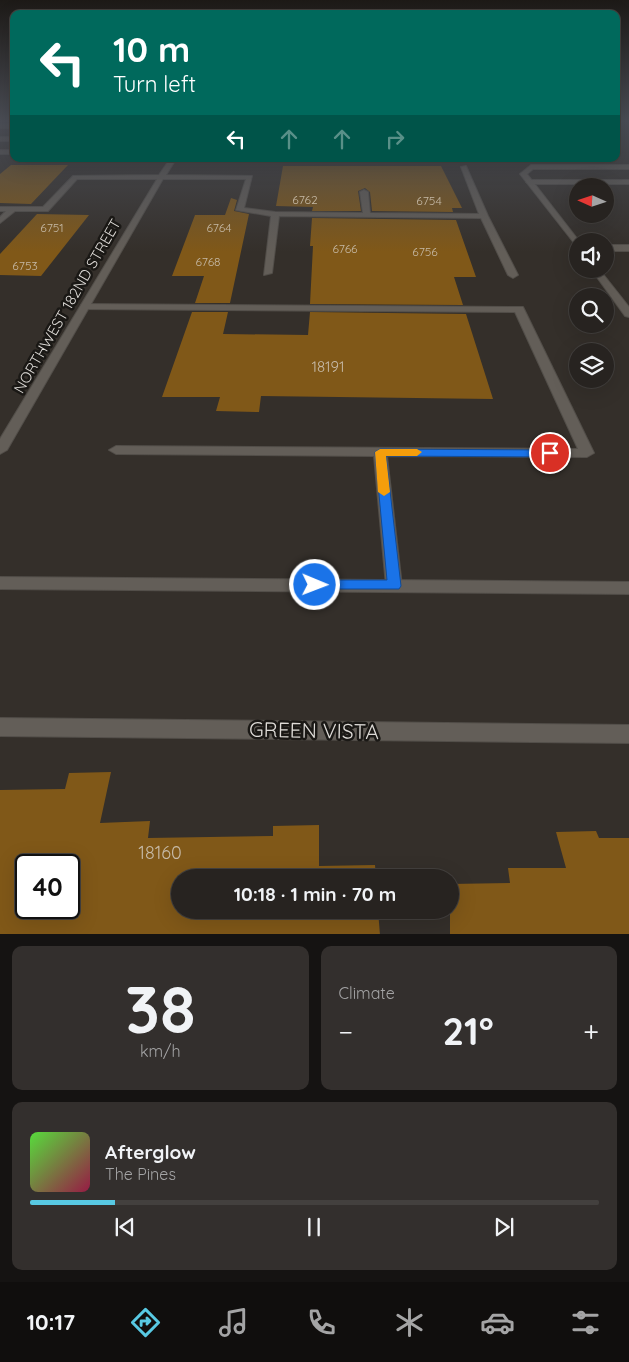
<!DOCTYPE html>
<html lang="en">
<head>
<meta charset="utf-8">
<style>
	body { margin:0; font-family:Quicksand,sans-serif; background:#332f2d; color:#f1f3f6; height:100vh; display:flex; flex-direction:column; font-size:19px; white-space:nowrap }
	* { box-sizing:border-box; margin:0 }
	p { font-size:16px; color:#a4a4a5 }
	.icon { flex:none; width:28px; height:28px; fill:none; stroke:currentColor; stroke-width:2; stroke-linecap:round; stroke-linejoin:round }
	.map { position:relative; height:934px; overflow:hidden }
	.details { display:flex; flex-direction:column; gap:12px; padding:12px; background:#151312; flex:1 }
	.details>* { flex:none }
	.banner { position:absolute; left:10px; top:10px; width:610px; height:152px; border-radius:10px; box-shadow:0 5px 20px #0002,0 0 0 1px #43403e; background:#00695c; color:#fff; overflow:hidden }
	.needle { width:32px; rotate:273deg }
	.controls { position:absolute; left:569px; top:178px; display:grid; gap:10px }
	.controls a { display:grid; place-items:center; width:45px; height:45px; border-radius:50%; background:#272320; box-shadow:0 5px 20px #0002,0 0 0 1px #43403e; font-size:25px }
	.speed { position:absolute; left:15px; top:854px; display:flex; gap:10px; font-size:25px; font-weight:700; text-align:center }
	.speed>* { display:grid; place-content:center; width:65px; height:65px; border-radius:50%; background:#272320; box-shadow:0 5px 20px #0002,0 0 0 1px #43403e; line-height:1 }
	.speed .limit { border:2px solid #111; border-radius:8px; background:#fff; color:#111 }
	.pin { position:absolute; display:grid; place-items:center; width:42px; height:42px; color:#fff; margin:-21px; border:2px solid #fff; border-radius:50%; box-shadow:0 1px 5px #0007 }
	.me { position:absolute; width:55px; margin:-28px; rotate:91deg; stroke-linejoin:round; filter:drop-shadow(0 0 4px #0008) }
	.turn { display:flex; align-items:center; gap:18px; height:105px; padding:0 20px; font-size:22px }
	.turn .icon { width:65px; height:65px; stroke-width:2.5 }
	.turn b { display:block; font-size:35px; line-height:42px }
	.lanes { display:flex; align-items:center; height:48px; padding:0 20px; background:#0003; justify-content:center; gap:25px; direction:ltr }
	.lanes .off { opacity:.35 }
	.big { font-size:38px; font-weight:700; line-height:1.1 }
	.details .tile { flex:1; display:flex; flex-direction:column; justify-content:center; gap:8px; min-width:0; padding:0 18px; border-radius:10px; background:#332f2d }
	.details .dial { align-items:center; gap:0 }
	.dial b { font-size:65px; line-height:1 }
	.song { display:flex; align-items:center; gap:15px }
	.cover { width:60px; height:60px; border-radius:8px; background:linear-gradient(135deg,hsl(110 70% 55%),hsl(340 70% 35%)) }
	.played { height:5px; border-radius:2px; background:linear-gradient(90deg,#58c9e3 15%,#43403e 15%) }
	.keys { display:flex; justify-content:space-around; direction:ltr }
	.heat { display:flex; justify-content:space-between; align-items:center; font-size:28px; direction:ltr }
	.details .tiles { flex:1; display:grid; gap:12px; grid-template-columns:1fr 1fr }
	.tile:last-child { grid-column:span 2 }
	.trip { position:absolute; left:171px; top:869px; width:288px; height:50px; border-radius:25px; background:#272320; box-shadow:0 5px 20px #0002,0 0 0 1px #43403e; font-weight:700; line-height:50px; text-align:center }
	.dock { display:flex; height:80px; justify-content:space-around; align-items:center; background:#100e0d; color:#a4a4a5 }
	.dock .icon { width:35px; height:35px }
	.dock .on { color:#58c9e3 }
	.dock b { font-size:22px; color:#f1f3f6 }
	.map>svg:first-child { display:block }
	.building { fill:#805818; fill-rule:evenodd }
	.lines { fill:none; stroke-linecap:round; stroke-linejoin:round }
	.service-casing { stroke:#524e49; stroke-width:2 }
	.minor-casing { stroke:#524e49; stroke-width:2 }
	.tertiary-casing { stroke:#524e49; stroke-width:2 }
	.service { fill:#635e58; fill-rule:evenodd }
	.minor { fill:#635e58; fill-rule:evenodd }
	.tertiary { fill:#635e58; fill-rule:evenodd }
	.route { fill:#1a73e8; stroke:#114b97 }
	.slow { fill:#f59e0b }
	.labels { text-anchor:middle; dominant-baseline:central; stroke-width:5; stroke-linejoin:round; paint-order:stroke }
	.far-number-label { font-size:12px; fill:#c6baa7 }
	.far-street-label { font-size:15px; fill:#dedbd7; stroke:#1a1815 }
	.number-label { font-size:15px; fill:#c6baa7 }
	.near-number-label { font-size:18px; fill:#c6baa7 }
	.near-street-label { font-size:21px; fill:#dedbd7; stroke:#1a1815 }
</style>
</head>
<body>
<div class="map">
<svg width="629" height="935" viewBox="0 0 629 935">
	<rect width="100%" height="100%" fill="#342f2a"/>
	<g class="building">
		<path d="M11 165H68L31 204 0 203V174Z"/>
		<path d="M283 166H441L462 208H452L453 212 372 211 370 192 365 188 358 191 361 211H312L313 207 276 206Z"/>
		<path d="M231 198 237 200 234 211 249 214 230 303H195L204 276H172L195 215H225Z"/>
		<path d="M37 214 89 215 41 276 0 275V254Z"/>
		<path d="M312 218 456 220 476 277H454L463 305 310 304 313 246H310Z"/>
		<path d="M192 312H228L223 334 308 335 310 312 466 314 493 399 261 396 259 412 216 411 220 397H162Z"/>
		<path d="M111 772 100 823 150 821 148 838 273 836V826L319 825V866L375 865 376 878H180V910H378L380 935H0V790L65 789 69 773ZM26 865H69V908H26Z"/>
		<path d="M596 831 599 838H629V935H450V884L510 883 508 868H566L556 832Z"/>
	</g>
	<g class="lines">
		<g class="service-casing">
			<g id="service">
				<rect x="0" y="124" width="14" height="4"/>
				<rect x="0" y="137" width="14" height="4"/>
				<rect x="0" y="150" width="14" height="4"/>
				<path d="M170 159H176L166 175 252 176 244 208 275 212 363 213 360 192 364 190 368 192 370 213 479 214 461 167 466 166 488 216 518 275 513 278 508 275 481 218 279 216 272 273 264 275 271 216 236 210 246 179H77L48 211H15L0 223V217L6 211H0V207H43L73 176 159 175Z"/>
				<path d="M629 180V184H529L526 182 529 180Z"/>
				<rect x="605" y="245" width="24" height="6"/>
				<path d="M84 304 523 307 594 453 587 457 387 456 402 586 400 590 394 592 388 590 386 586 374 456 116 454 109 450 116 446 578 449 515 312 81 309V305Z"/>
				<path d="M0 718 629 725V743L0 736Z"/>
			</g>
		</g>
		<g class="minor-casing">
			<g id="minor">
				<path d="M531 165H629V169H533L527 174 579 241 578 248 520 174Z"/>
				<path d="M159 176 164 177 7 450 0 454V439Z"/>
				<path d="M591 269H599L629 307V317L625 316Z"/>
			</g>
		</g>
		<g class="tertiary-casing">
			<path id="tertiary" d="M0 577 629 582V594L0 589Z"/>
		</g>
		<use href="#service" class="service"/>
		<use href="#minor" class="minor"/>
		<use href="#tertiary" class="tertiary"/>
	</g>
	<linearGradient id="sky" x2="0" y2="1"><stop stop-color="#1d1a17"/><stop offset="0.48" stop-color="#4a4d55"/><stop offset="1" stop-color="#4a4d55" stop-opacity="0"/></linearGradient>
	<rect width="629" height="252" fill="url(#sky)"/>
	<path class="route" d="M380 449 550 450 555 453 550 457 386 456 401 586 399 589H311L309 585 315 580H387L375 452Z"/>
	<path class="slow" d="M380 449H417L422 452 417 456H386L390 492 384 496 378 492 375 452Z"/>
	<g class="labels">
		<g class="far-number-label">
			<text x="305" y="199">6762</text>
			<text x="429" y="200">6754</text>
			<text x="52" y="227">6751</text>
			<text x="219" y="227">6764</text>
			<text x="345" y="248">6766</text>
			<text x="425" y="251">6756</text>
			<text x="208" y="261">6768</text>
			<text x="25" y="265">6753</text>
		</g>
		<g class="far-street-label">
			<text transform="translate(67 306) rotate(-60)">NORTHWEST 182ND STREET</text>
		</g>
		<g class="number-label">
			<text x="328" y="366">18191</text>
		</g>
		<g class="near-number-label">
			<text x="160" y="852">18160</text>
		</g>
		<g class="near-street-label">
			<text transform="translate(314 730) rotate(1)">GREEN VISTA</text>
		</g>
	</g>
</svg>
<div class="controls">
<a><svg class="needle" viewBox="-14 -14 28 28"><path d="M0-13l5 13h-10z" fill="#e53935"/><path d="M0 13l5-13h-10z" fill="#a4a4a5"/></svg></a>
<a><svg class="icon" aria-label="sound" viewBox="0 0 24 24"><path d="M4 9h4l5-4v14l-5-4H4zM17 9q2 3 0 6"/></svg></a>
<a><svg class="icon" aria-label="search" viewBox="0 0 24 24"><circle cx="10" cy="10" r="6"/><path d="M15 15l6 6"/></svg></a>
<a><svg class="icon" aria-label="layers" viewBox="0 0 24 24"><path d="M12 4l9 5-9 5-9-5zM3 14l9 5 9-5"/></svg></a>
</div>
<div class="speed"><div class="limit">40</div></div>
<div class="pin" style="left:550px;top:453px;background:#d93025"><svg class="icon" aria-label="arrive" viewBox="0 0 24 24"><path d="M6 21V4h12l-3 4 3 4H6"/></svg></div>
<svg class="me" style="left:315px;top:585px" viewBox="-20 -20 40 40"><circle r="17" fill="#1a73e8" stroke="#fff" stroke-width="3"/><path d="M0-11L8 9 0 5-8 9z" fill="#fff"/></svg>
<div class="trip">10:18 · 1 min · 70 m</div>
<div class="banner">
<div class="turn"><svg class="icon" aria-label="left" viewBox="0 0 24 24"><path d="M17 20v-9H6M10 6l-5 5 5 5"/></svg><div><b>10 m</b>Turn left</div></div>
<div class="lanes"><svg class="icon" aria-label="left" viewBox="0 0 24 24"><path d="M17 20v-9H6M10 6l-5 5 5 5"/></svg><svg class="icon off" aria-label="ahead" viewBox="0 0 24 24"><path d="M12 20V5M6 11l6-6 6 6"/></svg><svg class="icon off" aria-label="ahead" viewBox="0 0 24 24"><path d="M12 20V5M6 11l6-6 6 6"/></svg><svg class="icon off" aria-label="right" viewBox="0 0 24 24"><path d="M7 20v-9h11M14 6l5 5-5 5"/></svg></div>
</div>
</div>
<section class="details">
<div class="tiles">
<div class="tile dial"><b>38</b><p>km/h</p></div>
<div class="tile"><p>Climate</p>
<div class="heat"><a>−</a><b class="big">21°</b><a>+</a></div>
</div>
<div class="tile">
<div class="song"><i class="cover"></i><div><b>Afterglow</b><p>The Pines</p></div></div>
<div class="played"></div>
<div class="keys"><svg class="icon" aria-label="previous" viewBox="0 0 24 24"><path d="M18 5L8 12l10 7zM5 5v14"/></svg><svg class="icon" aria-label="pause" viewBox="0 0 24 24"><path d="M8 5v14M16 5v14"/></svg><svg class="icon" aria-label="next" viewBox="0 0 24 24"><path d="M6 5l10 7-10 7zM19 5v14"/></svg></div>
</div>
</div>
</section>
<nav class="dock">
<b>10:17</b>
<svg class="icon on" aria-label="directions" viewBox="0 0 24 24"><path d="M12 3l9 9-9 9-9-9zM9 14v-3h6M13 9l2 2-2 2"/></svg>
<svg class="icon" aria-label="music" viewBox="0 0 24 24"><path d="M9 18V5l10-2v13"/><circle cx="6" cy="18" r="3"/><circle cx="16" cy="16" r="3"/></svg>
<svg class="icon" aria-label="phone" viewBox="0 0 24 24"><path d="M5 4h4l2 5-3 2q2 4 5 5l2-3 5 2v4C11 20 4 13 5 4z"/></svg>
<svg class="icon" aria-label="climate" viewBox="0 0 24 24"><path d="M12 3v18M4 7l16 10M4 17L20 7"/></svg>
<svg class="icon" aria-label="car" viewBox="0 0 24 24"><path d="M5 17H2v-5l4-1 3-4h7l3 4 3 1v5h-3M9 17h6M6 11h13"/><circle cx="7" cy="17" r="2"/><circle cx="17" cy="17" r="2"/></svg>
<svg class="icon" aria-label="filters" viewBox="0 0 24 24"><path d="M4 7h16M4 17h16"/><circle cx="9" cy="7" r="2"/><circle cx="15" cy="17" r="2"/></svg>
</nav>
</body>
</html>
